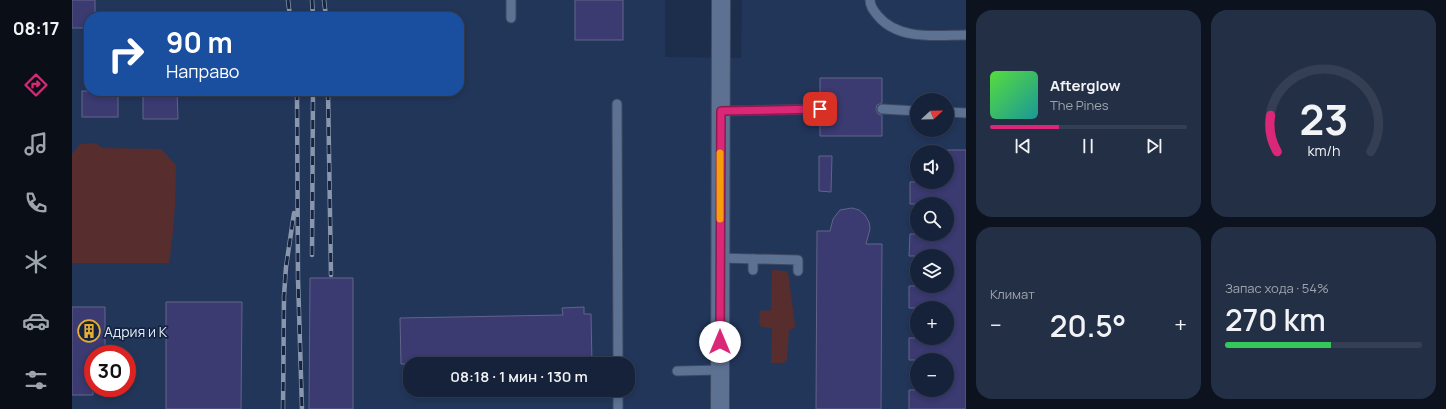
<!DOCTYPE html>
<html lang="ru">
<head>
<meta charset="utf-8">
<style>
	body { margin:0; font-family:Manrope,sans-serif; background:#232f44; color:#f1f3f6; height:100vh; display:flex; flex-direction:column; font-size:15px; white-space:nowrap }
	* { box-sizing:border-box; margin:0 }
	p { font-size:13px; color:#9ea4ae }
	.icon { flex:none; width:22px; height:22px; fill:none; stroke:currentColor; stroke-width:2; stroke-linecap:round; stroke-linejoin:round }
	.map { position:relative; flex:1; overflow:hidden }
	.drawer { display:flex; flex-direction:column; gap:10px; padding:10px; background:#0c131f; width:480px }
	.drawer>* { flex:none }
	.guide { position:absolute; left:12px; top:12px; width:380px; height:84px; border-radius:16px; box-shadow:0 2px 6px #0003,0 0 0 1px #353f53; background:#1a4fa0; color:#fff; overflow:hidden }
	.needle { width:26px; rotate:68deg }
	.controls { position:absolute; left:838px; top:93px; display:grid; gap:8px }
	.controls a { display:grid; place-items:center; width:44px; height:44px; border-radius:50%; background:#162239; box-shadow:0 2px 6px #0003,0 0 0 1px #353f53; font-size:20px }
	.speed { position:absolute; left:12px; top:345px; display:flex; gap:8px; font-size:20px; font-weight:700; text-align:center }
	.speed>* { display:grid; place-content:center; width:52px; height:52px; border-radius:50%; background:#162239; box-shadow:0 2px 6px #0003,0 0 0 1px #353f53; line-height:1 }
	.speed .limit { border:6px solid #d22; background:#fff; color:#111 }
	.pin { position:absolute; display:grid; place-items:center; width:34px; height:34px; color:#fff; margin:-17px; border-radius:8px; box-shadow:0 2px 6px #0006 }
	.me { position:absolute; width:44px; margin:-22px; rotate:0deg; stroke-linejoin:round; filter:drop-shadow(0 0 3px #0008) }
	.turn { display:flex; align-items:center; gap:14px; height:84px; padding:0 16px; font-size:18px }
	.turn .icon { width:52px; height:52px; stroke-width:2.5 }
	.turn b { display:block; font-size:28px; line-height:34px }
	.big { font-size:30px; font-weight:600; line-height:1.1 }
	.drawer .tile { flex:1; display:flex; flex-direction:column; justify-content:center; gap:6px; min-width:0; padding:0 14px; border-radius:16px; background:#232f44 }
	.drawer .dial { align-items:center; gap:0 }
	.dial svg { height:104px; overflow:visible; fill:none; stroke:#353f53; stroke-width:7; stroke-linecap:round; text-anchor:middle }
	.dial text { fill:#f1f3f6; stroke:none }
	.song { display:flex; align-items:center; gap:12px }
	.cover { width:48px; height:48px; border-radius:6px; background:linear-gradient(135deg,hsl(110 70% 55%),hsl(180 70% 35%)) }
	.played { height:4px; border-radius:2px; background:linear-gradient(90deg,#db2777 35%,#353f53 35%) }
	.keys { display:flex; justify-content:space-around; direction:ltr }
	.heat { display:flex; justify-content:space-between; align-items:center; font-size:22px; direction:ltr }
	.charge { height:6px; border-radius:3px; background:linear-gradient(90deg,#34c759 54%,#353f53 0) }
	.drawer .tiles { flex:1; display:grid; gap:10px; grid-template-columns:repeat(2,1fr) }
	.trip { position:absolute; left:331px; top:357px; width:232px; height:40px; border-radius:16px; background:#162239; box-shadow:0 2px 6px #0003,0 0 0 1px #353f53; font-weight:600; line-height:40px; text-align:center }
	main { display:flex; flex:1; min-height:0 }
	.dock { display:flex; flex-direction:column; width:72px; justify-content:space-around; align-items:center; background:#090e17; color:#9ea4ae }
	.dock .icon { width:28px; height:28px }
	.dock .on { color:#db2777 }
	.dock b { font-size:18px; color:#f1f3f6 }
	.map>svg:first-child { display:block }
	.built { fill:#22365a; fill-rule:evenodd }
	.green { fill:#582d2d }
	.building { fill:#3b3a71; stroke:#626489 }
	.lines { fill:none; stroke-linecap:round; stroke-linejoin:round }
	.lane-casing { stroke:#3c4962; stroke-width:11 }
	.street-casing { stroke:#3c4962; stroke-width:20 }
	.lane { stroke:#5d7193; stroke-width:9 }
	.street { stroke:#5d7193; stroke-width:18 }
	.rail-casing { stroke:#8996ac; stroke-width:4.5 }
	.rail { stroke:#142441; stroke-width:3; stroke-dasharray:9; stroke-linecap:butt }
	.route-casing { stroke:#8e194d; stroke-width:10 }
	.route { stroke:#db2777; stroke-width:7 }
	.slow { stroke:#f59e0b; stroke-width:7 }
	.labels { text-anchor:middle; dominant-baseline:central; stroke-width:3.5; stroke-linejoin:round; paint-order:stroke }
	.poi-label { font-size:14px; fill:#e4edfd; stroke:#142441; text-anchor:start }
</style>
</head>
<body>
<main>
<nav class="dock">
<b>08:17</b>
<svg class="icon on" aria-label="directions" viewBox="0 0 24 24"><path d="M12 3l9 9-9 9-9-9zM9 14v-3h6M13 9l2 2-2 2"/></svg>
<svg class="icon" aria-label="music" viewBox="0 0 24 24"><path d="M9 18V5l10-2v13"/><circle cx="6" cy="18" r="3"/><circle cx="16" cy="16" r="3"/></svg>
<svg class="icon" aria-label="phone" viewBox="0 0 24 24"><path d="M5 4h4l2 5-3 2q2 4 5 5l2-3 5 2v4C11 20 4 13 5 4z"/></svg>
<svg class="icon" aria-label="climate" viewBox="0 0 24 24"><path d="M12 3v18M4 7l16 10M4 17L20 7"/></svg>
<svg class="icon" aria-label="car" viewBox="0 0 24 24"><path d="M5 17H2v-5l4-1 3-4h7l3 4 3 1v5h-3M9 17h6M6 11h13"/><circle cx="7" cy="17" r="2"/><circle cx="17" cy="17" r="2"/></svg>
<svg class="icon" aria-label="filters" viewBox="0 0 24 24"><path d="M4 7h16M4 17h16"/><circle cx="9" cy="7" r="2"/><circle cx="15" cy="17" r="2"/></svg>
</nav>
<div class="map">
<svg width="894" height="409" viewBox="0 0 894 409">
	<rect width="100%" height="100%" fill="#1d2e4c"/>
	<path class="built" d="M0 0H593V57L669 58 670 0H894V409H0ZM17 17H387V91H17ZM845 100H875V130H845ZM845 152H875V182H845ZM845 204H875V234H845ZM845 256H875V286H845ZM845 308H875V338H845ZM21 354H55V388H21ZM845 360H875V390H845ZM338 364H556V390H338Z"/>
	<g class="green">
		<path d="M24 143 30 148 89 149 104 165C104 198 102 231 97 263H0V154L8 144Z"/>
		<path d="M700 270 713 271 716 273 723 325 722 328 717 330 715 360 710 363H699L700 328 689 327 687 322 688 311 699 310Z"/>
	</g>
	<g class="building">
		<path d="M0 0H23V17H17V28H0Z"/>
		<rect x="503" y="0" width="48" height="40"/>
		<path d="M748 78H810V103L805 105 804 109 806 114 810 115V136H748V115L751 114 754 109 753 106 748 103Z"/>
		<rect x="10" y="91" width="36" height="26"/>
		<path d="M71 91H105L106 119H71Z"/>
		<path d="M875 150H894V409H837V390H875V360H837V338H875V308H837V286H875V256H837L838 234H875V204H838V182H875Z"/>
		<path d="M747 156H760L759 192 747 191Z"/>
		<path d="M780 208 787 210 793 215 797 222 798 229 794 244H810L809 409H744L745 231H758L761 219 768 210Z"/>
		<path d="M238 278H281V409H237Z"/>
		<path d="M94 302H170L169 409H94Z"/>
		<path d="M0 307H33V354H21V395H0Z"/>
		<path d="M512 307V314H519L520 364H329L328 318 491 315 490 308Z"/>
	</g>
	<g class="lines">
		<g class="lane-casing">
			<g id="lane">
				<path d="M439 0V18"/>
				<path d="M798 0C798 7 802 11 806 16 827 41 865 35 894 35"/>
				<path d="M545 104 546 364"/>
				<path d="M810 109 845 111"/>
				<path d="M649 111 748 109"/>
				<path d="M875 112 894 113"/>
				<path d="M648 258 726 260V271"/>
				<path d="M681 259V270"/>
				<path d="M605 371 648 370"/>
				<path d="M546 390V409"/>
			</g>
		</g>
		<g class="street-casing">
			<path id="street" d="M648 409 649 0"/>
		</g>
		<use href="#lane" class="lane"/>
		<use href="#street" class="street"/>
		<g class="rail-casing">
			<g id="rail">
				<path d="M216 0 218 17"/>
				<path d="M240 0 241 17"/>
				<path d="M252 0 254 17"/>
				<path d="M225 91 226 279 230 409"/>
				<path d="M256 91 259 275"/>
				<path d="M240 255 241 91"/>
				<path d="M211 409 212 296 214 267 222 213"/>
			</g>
		</g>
		<use href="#rail" class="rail"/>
	</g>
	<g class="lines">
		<g class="route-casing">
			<path id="route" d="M648 342 649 111 748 109"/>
		</g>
		<use href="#route" class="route"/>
		<path class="slow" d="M648 219V153"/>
	</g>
	<defs>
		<g id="building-ring" transform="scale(1.15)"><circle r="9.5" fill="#142441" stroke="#e5ad36" stroke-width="1.5"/><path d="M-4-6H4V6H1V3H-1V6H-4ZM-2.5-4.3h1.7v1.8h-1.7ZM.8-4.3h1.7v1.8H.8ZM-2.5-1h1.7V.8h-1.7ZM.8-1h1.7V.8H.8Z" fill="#e5ad36"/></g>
	</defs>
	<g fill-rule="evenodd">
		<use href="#building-ring" x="17" y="331"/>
	</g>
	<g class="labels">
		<g class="poi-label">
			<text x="32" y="331">Адрия и К</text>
		</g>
	</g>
</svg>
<div class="controls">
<a><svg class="needle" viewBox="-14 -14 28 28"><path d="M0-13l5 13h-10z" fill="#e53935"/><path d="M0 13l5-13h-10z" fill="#9ea4ae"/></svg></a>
<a><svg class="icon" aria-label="sound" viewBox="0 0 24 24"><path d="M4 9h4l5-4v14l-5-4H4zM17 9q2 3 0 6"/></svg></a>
<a><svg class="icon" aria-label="search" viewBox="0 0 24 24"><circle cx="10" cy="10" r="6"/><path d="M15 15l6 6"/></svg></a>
<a><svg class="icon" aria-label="layers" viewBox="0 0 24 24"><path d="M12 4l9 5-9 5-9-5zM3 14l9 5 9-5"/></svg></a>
<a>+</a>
<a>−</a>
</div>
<div class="speed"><div class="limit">30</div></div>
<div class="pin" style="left:748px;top:109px;background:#d93025"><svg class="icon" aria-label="arrive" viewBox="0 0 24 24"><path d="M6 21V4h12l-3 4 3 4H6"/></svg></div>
<svg class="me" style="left:648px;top:342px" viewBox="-20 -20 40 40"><circle r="19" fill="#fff"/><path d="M0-13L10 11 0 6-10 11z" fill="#db2777"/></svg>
<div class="trip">08:18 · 1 мин · 130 m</div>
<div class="guide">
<div class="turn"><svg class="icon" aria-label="right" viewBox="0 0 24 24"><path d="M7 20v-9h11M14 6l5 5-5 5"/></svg><div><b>90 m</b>Направо</div></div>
</div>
</div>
<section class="drawer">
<div class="tiles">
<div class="tile">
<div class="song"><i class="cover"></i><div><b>Afterglow</b><p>The Pines</p></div></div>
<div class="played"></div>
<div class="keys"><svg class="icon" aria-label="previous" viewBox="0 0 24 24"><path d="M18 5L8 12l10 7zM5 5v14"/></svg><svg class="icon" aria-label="pause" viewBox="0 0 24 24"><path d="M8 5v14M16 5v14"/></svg><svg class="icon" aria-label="next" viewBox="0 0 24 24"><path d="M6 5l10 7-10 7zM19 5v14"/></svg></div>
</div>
<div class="tile dial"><svg viewBox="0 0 100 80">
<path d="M14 69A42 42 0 1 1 86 69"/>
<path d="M14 69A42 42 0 0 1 9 41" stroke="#db2777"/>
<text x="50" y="56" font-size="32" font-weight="700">23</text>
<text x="50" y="72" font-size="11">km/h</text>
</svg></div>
<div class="tile"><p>Климат</p>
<div class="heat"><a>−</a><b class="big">20.5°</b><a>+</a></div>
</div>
<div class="tile"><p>Запас хода · 54%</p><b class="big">270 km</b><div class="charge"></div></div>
</div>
</section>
</main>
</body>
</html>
